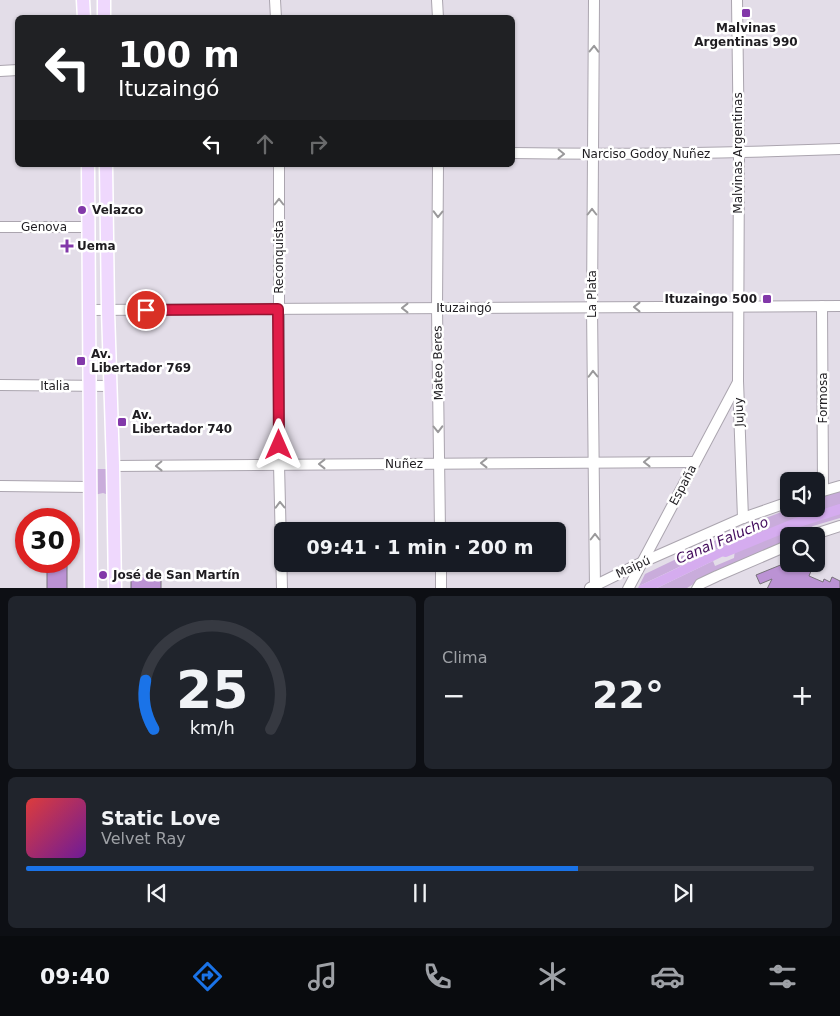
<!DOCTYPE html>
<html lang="es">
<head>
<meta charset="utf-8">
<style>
	body { margin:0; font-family:"DejaVu Sans",sans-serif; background:#20242c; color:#f1f3f6; height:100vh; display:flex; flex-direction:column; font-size:19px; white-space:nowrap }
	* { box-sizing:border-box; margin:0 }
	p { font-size:16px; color:#9ea1a6 }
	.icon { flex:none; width:28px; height:28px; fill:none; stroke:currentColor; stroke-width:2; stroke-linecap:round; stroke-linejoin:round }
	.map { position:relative; height:588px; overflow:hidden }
	.side { display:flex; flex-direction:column; gap:8px; padding:8px; background:#0d0f14; flex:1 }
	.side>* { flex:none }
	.top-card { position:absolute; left:15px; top:15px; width:500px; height:152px; border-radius:8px; box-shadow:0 1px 4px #0004; background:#202124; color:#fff; overflow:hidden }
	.fabs { position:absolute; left:780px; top:472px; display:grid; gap:10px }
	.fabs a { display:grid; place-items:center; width:45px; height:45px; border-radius:8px; background:#171b24; box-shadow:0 1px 4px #0004; font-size:25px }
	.speed { position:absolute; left:15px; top:508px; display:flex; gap:10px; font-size:25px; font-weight:700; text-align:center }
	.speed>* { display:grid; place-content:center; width:65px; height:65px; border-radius:50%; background:#171b24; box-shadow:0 1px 4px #0004; line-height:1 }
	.speed .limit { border:8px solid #d22; background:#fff; color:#111 }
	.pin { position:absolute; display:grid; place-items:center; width:42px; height:42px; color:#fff; margin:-21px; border:2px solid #fff; border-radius:50%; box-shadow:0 1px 5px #0007 }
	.me { position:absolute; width:55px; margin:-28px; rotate:0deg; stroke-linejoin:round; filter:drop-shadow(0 0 4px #0008) }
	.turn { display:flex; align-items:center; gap:18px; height:105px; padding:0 20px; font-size:22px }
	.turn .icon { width:65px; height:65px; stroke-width:2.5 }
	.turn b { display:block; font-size:35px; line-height:42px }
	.lanes { display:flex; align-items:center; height:48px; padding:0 20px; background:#0003; justify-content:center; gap:25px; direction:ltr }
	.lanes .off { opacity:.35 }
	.big { font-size:38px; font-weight:600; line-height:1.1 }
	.side .tile { flex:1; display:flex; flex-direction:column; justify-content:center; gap:8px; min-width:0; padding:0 18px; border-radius:8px; background:#20242c }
	.side .dial { align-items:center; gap:0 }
	.dial svg { height:130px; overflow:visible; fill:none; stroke:#363941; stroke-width:7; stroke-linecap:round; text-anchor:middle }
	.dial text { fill:#f1f3f6; stroke:none }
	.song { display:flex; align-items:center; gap:15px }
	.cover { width:60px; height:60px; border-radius:8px; background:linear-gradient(135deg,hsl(0 70% 55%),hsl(280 70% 35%)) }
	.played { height:5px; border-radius:2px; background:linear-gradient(90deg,#1a73e8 70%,#363941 70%) }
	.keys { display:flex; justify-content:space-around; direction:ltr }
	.heat { display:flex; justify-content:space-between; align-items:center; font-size:28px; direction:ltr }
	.side .tiles { flex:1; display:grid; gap:8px; grid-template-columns:1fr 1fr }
	.tile:last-child { grid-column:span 2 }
	.trip { position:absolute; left:274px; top:522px; width:292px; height:50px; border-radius:8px; background:#171b24; box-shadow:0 1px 4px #0004; font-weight:600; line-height:50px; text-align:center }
	.tabs { display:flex; height:80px; justify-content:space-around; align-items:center; background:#090b0e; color:#9ea1a6 }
	.tabs .icon { width:35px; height:35px }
	.tabs .current { color:#1a73e8 }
	.tabs b { font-size:22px; color:#f1f3f6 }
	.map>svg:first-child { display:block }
	.green { fill:#c9acdb }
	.water { fill:#d5acef }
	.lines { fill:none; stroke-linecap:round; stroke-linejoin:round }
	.canal { stroke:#d5acef; stroke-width:10 }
	.building { fill:#bb92d4; stroke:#77717a }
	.minor-casing { stroke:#aba5af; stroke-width:12 }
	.major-casing { stroke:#fff; stroke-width:15 }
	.minor { stroke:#fff; stroke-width:10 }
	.major { stroke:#efd8fd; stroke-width:12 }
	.oneway { stroke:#9a999b }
	.route-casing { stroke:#92132f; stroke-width:12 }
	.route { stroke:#e11d48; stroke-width:9 }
	.poi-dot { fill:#8238a9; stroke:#fff; stroke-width:2 }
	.labels { text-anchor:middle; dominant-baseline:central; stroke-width:5; stroke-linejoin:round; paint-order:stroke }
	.poi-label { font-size:12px; font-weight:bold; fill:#1f1d21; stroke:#fff; text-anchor:start }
	.street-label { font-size:12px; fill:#1f1d21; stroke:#fff }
	.water-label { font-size:14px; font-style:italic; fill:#430c5c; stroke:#fff }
</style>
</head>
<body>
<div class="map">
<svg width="840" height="589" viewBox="0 0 840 589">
	<rect width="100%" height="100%" fill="#e3dde8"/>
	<g class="green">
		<path d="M90 469H113L109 495 103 493 94 495Z"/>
		<path d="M840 489V518L813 526 800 536H789V543L705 577 687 588H657L713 561 715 566 734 558 736 540 639 586 645 574 743 527 789 509H816V498Z"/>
	</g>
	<path class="water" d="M737 540 736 550 657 588H638L639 586Z"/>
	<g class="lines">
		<path class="canal" d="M725 552 796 523 840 509"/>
	</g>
	<g class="building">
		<path d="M783 564H808L813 566 809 576 823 582 824 579 830 582 832 577 840 581V589H767L772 579 760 584 756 575Z"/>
		<path d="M67 566V589H47V567Z"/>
		<rect x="131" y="575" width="30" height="14"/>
	</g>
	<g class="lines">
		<g class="minor-casing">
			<g id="minor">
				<path d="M275 0 276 18"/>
				<path d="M437 0 438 18"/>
				<path d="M594 0 592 307 595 589"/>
				<path d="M737 0 739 153 738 381 743 518"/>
				<path d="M0 71 18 70"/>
				<path d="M512 153C622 155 731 153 840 149"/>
				<path d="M279 165V464L282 589"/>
				<path d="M438 165 437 308 440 531"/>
				<path d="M0 227H88"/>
				<path d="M822 306 823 490"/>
				<path d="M89 310 840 306"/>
				<path d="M0 385 110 386"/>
				<path d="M113 466 695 462"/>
				<path d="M0 486 90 487"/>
				<path d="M816 493 840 486"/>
				<path d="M809 536 840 526"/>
				<path d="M441 564V589"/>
				<path d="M590 588 643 562 743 518 789 502"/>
				<path d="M628 589 738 382"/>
				<path d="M697 589 700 584 717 576 789 545"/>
			</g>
		</g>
		<g class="major-casing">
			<g id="major">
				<path d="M83 0 84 18"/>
				<path d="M104 0V18"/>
				<path d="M88 165 91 589"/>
				<path d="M106 165 108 310 113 466 115 589"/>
			</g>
		</g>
		<use href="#minor" class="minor"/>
		<use href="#major" class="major"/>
	</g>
	<defs><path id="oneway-chevron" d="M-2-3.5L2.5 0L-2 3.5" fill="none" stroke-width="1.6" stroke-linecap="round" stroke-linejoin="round" transform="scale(1.25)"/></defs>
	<g class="oneway">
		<use href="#oneway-chevron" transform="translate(594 49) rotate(-89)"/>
		<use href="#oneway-chevron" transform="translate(561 154) rotate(1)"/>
		<use href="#oneway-chevron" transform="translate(279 202) rotate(-90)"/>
		<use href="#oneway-chevron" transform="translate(592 212) rotate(-90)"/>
		<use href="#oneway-chevron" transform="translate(438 214) rotate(91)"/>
		<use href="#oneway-chevron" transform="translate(637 307) rotate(180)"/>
		<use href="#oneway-chevron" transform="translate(405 308) rotate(180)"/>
		<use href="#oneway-chevron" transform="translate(593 374) rotate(-91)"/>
		<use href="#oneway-chevron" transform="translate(438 429) rotate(89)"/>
		<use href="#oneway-chevron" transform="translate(647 462) rotate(179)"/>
		<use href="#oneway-chevron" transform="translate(484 463) rotate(180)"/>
		<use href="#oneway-chevron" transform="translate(322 464) rotate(180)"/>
		<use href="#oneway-chevron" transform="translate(159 466) rotate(179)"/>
		<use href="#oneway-chevron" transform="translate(280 505) rotate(-91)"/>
		<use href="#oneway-chevron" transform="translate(595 537) rotate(-90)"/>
	</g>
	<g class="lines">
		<g class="route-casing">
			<path id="route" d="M146 310 278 309 279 445"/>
		</g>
		<use href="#route" class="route"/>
	</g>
	<g class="poi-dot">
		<rect x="741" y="8" width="10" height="10" rx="2.5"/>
		<circle cx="82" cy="210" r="5"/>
		<path d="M64.5 238.5h5v5h5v5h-5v5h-5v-5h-5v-5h5z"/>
		<rect x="762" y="294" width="10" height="10" rx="2.5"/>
		<rect x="76" y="356" width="10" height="10" rx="2.5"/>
		<rect x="117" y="417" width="10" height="10" rx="2.5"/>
		<circle cx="103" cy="575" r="5"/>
	</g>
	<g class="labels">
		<g class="poi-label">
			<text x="746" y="28" text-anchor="middle">Malvinas<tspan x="746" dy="14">Argentinas 990</tspan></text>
			<text x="92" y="210">Velazco</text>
			<text x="77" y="246">Uema</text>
			<text x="757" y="299" text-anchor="end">Ituzaingo 500</text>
			<text x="91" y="354">Av.<tspan x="91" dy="14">Libertador 769</tspan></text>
			<text x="132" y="415">Av.<tspan x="132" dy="14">Libertador 740</tspan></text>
			<text x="113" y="575">José de San Martín</text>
		</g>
		<g class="street-label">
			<text transform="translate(738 153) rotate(-90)">Malvinas Argentinas</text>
			<text x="646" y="154">Narciso Godoy Nuñez</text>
			<text x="44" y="227">Genova</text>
			<text transform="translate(279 257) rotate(-90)">Reconquista</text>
			<text transform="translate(592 294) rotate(-90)">La Plata</text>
			<text x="464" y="308">Ituzaingó</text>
			<text transform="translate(438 363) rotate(-91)">Mateo Beres</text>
			<text x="55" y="386">Italia</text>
			<text transform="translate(823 398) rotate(-90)">Formosa</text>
			<text transform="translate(739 412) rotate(-92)">Jujuy</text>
			<text x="404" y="464">Nuñez</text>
			<text transform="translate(683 485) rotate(-62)">España</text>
			<text transform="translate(633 567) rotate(-25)">Maipú</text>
		</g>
		<g class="water-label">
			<text transform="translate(722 540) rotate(-23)">Canal Falucho</text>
		</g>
	</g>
</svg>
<div class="fabs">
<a><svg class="icon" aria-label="sound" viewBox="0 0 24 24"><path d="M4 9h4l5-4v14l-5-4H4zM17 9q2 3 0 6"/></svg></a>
<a><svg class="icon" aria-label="search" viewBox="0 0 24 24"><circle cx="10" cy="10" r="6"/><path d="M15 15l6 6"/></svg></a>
</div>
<div class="speed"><div class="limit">30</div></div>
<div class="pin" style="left:146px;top:310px;background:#d93025"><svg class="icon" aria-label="arrive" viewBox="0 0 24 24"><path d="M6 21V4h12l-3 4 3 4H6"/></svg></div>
<svg class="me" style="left:279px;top:445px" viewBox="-20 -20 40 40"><path d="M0-17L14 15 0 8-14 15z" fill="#e11d48" stroke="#fff" stroke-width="4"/></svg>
<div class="trip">09:41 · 1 min · 200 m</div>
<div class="top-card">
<div class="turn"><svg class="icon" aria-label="left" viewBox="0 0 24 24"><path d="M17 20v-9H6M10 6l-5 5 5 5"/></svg><div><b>100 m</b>Ituzaingó</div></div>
<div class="lanes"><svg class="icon" aria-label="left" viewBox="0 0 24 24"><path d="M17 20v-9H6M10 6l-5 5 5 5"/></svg><svg class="icon off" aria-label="ahead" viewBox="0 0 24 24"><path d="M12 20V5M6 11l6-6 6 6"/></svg><svg class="icon off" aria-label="right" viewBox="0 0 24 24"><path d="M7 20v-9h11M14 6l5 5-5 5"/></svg></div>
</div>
</div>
<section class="side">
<div class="tiles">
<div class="tile dial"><svg viewBox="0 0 100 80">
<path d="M14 69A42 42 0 1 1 86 69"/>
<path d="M14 69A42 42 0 0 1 9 39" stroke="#1a73e8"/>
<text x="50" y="56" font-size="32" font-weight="700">25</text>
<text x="50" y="72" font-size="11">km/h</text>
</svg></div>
<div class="tile"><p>Clima</p>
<div class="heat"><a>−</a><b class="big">22°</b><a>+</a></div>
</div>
<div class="tile">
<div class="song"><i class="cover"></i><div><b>Static Love</b><p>Velvet Ray</p></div></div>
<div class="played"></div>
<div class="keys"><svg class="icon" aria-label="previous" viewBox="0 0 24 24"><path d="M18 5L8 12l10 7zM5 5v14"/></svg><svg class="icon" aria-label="pause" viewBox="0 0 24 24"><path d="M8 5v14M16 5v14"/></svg><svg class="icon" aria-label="next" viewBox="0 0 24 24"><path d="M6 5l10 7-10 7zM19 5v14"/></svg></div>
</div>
</div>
</section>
<nav class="tabs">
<b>09:40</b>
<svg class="icon current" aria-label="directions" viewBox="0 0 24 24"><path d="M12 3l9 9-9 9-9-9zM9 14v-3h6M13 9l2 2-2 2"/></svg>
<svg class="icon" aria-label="music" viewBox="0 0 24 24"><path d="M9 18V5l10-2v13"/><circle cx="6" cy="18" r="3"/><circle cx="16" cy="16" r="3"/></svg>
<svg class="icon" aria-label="phone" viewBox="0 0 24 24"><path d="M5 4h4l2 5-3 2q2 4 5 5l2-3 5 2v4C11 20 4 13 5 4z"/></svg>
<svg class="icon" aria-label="climate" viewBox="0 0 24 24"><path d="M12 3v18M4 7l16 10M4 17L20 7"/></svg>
<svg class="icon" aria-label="car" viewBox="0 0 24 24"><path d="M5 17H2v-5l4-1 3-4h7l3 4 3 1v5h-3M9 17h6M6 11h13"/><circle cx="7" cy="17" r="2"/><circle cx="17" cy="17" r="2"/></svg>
<svg class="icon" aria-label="filters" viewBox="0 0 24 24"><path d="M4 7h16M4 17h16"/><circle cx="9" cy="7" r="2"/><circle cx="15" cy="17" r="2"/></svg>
</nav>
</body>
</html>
